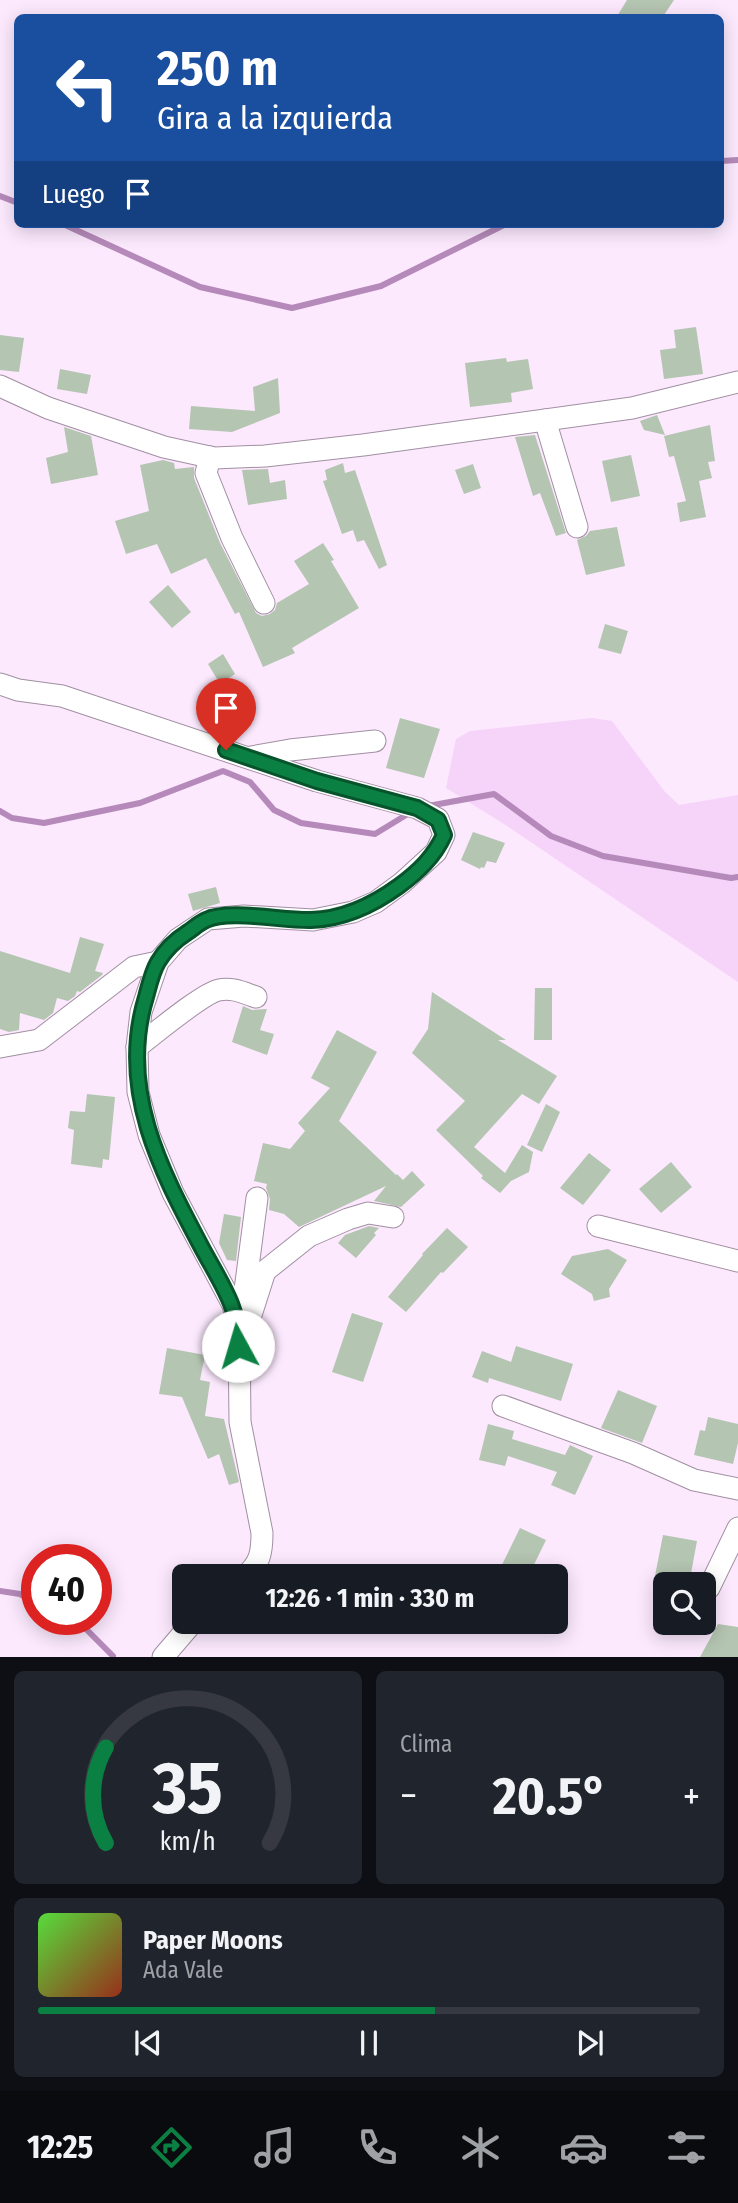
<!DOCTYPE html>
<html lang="es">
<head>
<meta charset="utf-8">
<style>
	body { margin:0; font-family:"Fira Sans Condensed",sans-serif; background:#20242c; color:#f1f3f6; height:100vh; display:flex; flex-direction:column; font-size:26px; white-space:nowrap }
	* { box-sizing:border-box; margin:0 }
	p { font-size:23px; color:#9ea1a6 }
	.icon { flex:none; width:38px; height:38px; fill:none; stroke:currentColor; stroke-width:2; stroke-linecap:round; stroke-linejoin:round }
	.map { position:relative; height:1657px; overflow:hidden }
	.panel { display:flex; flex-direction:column; gap:14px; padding:14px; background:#0d0f14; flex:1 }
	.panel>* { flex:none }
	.hud { position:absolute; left:14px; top:14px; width:710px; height:214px; border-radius:10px; box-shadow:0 4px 18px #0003; background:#1a4fa0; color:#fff; overflow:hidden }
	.tools { position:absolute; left:653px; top:1572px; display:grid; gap:14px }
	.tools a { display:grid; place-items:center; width:63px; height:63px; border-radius:10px; background:#171b24; box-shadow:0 4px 18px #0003; font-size:35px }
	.speed { position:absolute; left:21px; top:1544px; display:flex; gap:14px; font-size:35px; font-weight:700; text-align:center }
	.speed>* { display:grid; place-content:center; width:91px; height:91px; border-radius:50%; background:#171b24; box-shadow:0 4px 18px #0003; line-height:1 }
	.speed .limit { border:10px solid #d22; background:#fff; color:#111 }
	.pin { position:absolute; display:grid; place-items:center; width:60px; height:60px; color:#fff; margin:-72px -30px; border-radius:50% 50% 50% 0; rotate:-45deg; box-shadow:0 0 7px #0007 }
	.pin .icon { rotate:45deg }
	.me { position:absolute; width:77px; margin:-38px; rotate:354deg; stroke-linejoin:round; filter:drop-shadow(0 0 5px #0008) }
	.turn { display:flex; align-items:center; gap:24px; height:147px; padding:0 28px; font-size:32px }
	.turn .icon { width:91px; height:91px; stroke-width:2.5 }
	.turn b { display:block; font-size:49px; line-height:60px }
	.then { display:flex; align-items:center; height:66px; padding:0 28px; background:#0003; gap:14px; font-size:26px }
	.big { font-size:52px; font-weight:700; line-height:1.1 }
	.panel .tile { flex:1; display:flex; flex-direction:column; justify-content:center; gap:10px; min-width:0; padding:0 24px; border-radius:10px; background:#20242c }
	.panel .dial { align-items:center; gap:0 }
	.dial svg { height:182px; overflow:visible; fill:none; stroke:#363941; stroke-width:7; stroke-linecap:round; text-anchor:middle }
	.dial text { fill:#f1f3f6; stroke:none }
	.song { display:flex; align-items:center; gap:21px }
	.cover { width:84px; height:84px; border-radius:10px; background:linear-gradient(135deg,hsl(110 70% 55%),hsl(10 70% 35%)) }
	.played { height:7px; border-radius:4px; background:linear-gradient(90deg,#0b8043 60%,#363941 60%) }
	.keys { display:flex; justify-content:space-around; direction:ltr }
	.heat { display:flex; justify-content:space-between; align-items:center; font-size:38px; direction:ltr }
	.panel .tiles { flex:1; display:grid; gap:14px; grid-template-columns:1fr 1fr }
	.tile:last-child { grid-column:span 2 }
	.trip { position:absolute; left:172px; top:1564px; width:396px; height:70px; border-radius:10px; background:#171b24; box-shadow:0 4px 18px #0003; font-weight:700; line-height:70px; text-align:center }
	.tabs { display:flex; height:112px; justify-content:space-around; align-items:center; background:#090b0e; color:#9ea1a6 }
	.tabs .icon { width:49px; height:49px }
	.tabs .selected { color:#0b8043 }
	.tabs b { font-size:32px; color:#f1f3f6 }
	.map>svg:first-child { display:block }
	.green { fill:#f6d3f9 }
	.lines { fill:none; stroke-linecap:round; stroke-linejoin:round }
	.stream { stroke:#b58aba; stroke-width:6 }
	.building { fill:#b4c5b1 }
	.minor-casing { stroke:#a18fa2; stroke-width:23 }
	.minor { stroke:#fff; stroke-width:21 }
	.route-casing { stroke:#07532c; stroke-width:18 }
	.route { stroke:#0b8043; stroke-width:12 }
</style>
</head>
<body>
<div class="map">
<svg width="738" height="1657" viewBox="0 0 738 1657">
	<rect width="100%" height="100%" fill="#fce9fe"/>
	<path class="green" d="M592 718 612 721 665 792 679 805 738 795V982L504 824 446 788 456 739 470 731Z"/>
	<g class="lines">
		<g class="stream">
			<path d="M721 161 738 160"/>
			<path d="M0 196 18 203"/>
			<path d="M63 224 200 287 292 308 381 286 506 224"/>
			<path d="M428 806 494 794 551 836 603 856 731 878 738 877"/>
			<path d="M0 811 12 818 44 823 140 803 223 771 250 782 274 810 301 823 375 834 411 812"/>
			<path d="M0 1591 20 1594 37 1603"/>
			<path d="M67 1619 82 1625 113 1656"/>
		</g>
	</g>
	<g class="building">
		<path d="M627 0H674L662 18H616Z"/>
		<path d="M696 327 703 374 664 379 660 350 676 348 674 330Z"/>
		<path d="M0 335 24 338 19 372 0 370Z"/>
		<path d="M506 358 507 362 528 359 533 389 511 393 512 402 470 407 465 363Z"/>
		<path d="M60 369 91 375 87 394 57 389Z"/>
		<path d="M278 378 280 413 232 432 189 429 191 406 255 411 253 387Z"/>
		<path d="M657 415 665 435 644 430 640 421Z"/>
		<path d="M710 425 715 461 708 462 712 478 699 481 706 517 680 522 677 503 686 501 674 456 669 457 664 436Z"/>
		<path d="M64 427 91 436 98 475 51 484 46 458 68 452Z"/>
		<path d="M535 435 566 533 556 536 540 493 533 496 515 437Z"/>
		<path d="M631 455 640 496 611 502 602 461Z"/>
		<path d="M163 460 174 463 175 469 194 467V478L220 543 256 613 262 616 270 614 275 610 277 603 309 584 294 561 323 543 334 560 331 561 359 608 292 648 295 653 263 667 239 612 235 614 206 558 171 574 157 544 126 554 115 521 149 511 140 465Z"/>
		<path d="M343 463 345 473 355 470 387 565 379 569 364 540 357 542 353 530 342 534 323 481 327 480 325 470Z"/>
		<path d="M473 464 481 488 464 494 455 470Z"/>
		<path d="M268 469 270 483 285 480 287 499 248 505 242 470Z"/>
		<path d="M617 527 625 566 586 575 577 540 586 536 590 531Z"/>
		<path d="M168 585 191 612 172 628 149 602Z"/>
		<path d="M605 624 628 631 621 654 598 648Z"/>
		<path d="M223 654 235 674 220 684 208 664Z"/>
		<path d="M400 718 440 729 424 778 386 768Z"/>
		<path d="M473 832 505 843 496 863 487 861 484 868 481 867 480 869 461 860Z"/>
		<path d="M216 887 220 903 193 911 188 894Z"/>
		<path d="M80 937 104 944 95 971 103 973 102 975 80 992 77 991 75 996 68 1001 57 998 53 1013 44 1020 20 1013 19 1030 9 1032 0 1029V951L70 973Z"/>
		<path d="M535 988H552V1040H534Z"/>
		<path d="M432 992 506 1040H498L557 1076 539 1104 522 1094 474 1147 505 1173 522 1145 533 1152 529 1172 511 1181 500 1193 481 1178 483 1176 436 1130 465 1101 412 1053 428 1029Z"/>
		<path d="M243 1006 252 1010 267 1009 260 1030 274 1034 267 1055 232 1042Z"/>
		<path d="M337 1030 377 1052 339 1121 396 1175 397 1174 403 1180 412 1171 425 1185 401 1207 374 1201 386 1186 299 1227 284 1214 269 1210 270 1199 266 1188 267 1184 254 1181 263 1143 290 1149 305 1131 298 1123 330 1088 311 1078Z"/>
		<path d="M87 1094 115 1097 109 1160 103 1159 102 1168 71 1164 74 1130 68 1128 70 1111 85 1112Z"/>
		<path d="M546 1104 560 1112 542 1152 527 1145Z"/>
		<path d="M589 1153 611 1170 583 1205 560 1188Z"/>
		<path d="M671 1162 692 1187 661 1213 639 1189Z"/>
		<path d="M224 1214 241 1217 236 1261 227 1260 219 1243Z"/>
		<path d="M369 1226 379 1228 374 1233 376 1235 356 1258 338 1243 345 1235Z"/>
		<path d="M447 1228 468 1247 443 1273 441 1272 406 1312 388 1297 423 1255 422 1254Z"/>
		<path d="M608 1249 627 1260 609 1289 610 1297 594 1301 592 1294 561 1274 572 1256Z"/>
		<path d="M352 1313 383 1323 363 1382 332 1372Z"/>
		<path d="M516 1346 573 1364 561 1401 489 1378 488 1383 472 1377 482 1351 511 1362Z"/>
		<path d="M167 1348 205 1355 200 1380 210 1382 205 1416 224 1419 239 1482 229 1485 219 1454 208 1459 182 1397 159 1394Z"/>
		<path d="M618 1390 657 1406 642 1443 601 1428Z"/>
		<path d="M708 1417 738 1424V1443L733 1464 694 1455 700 1430 705 1431Z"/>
		<path d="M488 1424 514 1431 512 1439 565 1455 570 1445 593 1456 575 1495 551 1485 557 1472 508 1456 505 1466 479 1460Z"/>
		<path d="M520 1528 546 1540 528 1577H496Z"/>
		<path d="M663 1535 697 1541 689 1584 654 1581Z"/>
		<path d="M718 1624 738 1627V1657H700Z"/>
	</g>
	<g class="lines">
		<g class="minor-casing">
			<g id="minor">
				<path d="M0 386 48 408 164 447 214 458 265 456 363 445 632 408 738 382"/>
				<path d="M545 420 577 527"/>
				<path d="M210 457 206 473 232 538 264 603"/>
				<path d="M0 684 18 690 62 696 317 781 417 808 438 819 444 835 436 852 402 883 376 902 353 912 313 920 244 916 208 919 178 939 158 962 141 1012 137 1047 138 1092 149 1135 173 1193 233 1305 239 1329 240 1422 262 1533C262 1553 260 1564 244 1577"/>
				<path d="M251 757 290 750 375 741"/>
				<path d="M0 1047 39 1040 134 967 158 962"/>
				<path d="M137 1047C153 1035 203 993 219 990 232 987 244 993 256 997"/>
				<path d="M598 1226 738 1261"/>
				<path d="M242 1313 257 1198"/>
				<path d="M239 1329 250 1318 265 1271 309 1236 348 1219 368 1213 393 1217"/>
				<path d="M503 1406 633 1453 694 1480 738 1489"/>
				<path d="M709 1588 738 1528"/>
				<path d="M163 1657 193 1622"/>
			</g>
		</g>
		<use href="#minor" class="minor"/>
	</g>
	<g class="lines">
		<g class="route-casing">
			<path id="route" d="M226 750 317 781 417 808 438 820 444 835C434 857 418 872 399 886 373 905 344 919 311 920 284 921 229 909 206 920 199 923 194 928 188 932 177 939 165 950 158 962 152 972 149 986 146 997 118 1089 160 1169 202 1248 219 1280 241 1310 238 1346"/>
		</g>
		<use href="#route" class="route"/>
	</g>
</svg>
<div class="tools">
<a><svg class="icon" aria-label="search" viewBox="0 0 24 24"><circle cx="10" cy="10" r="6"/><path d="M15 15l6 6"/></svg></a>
</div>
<div class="speed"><div class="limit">40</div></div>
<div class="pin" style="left:226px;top:750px;background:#d93025"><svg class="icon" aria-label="arrive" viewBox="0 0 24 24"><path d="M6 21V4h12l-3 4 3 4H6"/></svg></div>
<svg class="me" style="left:238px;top:1346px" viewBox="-20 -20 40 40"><circle r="19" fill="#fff"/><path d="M0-13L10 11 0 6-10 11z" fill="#0b8043"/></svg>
<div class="trip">12:26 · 1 min · 330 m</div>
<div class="hud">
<div class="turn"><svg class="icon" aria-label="left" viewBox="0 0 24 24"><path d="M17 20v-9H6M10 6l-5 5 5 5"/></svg><div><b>250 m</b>Gira a la izquierda</div></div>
<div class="then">Luego<svg class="icon" aria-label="arrive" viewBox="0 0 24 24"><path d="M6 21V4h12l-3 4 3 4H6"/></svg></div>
</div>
</div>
<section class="panel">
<div class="tiles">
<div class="tile dial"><svg viewBox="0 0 100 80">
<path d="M14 69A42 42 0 1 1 86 69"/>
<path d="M14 69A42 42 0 0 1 14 27" stroke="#0b8043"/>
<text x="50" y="56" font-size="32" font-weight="700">35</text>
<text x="50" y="72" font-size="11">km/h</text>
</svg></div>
<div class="tile"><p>Clima</p>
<div class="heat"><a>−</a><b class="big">20.5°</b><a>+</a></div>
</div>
<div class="tile">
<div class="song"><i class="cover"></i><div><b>Paper Moons</b><p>Ada Vale</p></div></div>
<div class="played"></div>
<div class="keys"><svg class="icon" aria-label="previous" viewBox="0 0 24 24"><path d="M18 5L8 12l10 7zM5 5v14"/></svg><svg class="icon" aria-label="pause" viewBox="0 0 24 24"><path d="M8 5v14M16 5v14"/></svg><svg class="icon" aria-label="next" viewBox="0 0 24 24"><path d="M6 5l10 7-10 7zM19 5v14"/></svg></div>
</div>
</div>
</section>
<nav class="tabs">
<b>12:25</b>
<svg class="icon selected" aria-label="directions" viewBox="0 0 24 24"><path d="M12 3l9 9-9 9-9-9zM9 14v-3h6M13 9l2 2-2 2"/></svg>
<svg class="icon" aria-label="music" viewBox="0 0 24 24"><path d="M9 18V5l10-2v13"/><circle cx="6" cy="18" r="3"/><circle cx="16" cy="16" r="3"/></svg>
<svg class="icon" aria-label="phone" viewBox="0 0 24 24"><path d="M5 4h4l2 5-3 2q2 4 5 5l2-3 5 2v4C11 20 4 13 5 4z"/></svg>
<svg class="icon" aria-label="climate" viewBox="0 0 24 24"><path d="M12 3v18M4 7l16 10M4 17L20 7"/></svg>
<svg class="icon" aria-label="car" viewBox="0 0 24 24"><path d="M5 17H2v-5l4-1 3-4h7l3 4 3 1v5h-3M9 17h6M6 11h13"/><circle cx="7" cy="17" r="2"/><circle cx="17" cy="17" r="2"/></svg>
<svg class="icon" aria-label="filters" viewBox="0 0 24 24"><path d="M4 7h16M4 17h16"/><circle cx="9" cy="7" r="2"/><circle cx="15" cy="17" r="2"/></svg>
</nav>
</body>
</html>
